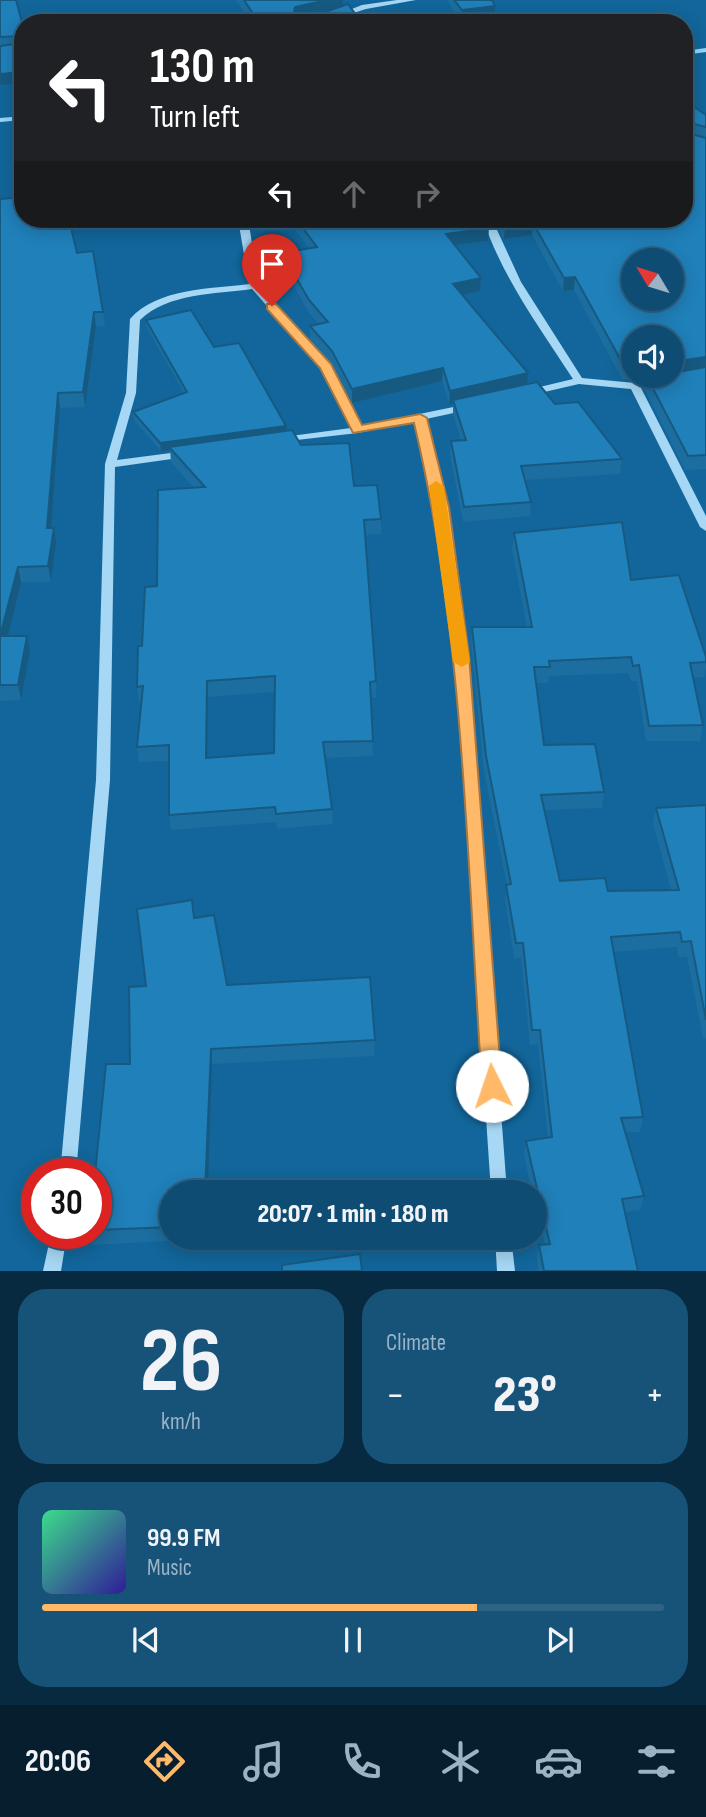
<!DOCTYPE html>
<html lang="en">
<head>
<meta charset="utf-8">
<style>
	body { margin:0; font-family:"Sofia Sans Condensed",sans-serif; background:#175379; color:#f1f3f6; height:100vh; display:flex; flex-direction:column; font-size:26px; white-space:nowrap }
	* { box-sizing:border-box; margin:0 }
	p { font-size:23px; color:#9bb4c5 }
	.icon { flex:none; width:38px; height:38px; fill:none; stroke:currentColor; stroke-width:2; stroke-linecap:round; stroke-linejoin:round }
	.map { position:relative; height:1271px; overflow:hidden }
	.panel { display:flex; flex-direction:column; gap:18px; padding:18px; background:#082a40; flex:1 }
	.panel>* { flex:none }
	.hud { position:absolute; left:14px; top:14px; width:679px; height:214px; border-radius:28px; box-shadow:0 4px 18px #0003,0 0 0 2px #2e6386; background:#202124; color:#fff; overflow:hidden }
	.needle { width:46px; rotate:308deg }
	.buttons { position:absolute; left:621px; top:248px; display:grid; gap:14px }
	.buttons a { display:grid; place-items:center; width:63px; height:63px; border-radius:50%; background:#0e4c74; box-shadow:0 4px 18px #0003,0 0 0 2px #2e6386; font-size:35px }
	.speed { position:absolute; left:21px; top:1158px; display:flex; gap:14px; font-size:35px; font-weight:700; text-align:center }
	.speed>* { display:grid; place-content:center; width:91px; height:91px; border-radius:50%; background:#0e4c74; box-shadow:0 4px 18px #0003,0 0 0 2px #2e6386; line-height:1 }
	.speed .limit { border:10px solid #d22; background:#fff; color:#111 }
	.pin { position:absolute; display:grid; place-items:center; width:60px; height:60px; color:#fff; margin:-72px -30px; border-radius:50% 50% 50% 0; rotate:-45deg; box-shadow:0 0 7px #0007 }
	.pin .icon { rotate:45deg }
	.me { position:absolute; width:77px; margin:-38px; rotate:356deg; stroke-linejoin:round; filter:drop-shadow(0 0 5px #0008) }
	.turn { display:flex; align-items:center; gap:24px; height:147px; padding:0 21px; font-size:32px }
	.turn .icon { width:91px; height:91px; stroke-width:2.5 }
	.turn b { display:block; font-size:49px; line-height:60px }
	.lanes { display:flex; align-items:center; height:66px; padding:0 21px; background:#0003; justify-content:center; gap:35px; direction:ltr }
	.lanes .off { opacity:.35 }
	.big { font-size:52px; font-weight:800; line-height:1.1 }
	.panel .card { flex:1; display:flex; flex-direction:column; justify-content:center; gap:10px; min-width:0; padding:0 24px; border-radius:28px; background:#175379 }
	.panel .dial { align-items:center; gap:0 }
	.dial b { font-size:91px; line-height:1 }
	.song { display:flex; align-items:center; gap:21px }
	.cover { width:84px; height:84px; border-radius:10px; background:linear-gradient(135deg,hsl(150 70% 55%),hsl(250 70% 35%)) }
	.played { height:7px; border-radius:4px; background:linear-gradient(90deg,#ffb969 70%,#2e6386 70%) }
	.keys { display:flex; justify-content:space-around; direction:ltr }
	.heat { display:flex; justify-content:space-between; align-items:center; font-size:38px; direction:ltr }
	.panel .tiles { flex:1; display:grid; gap:18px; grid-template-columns:1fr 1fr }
	.card:last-child { grid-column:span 2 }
	.trip { position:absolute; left:159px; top:1180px; width:388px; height:70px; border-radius:35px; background:#0e4c74; box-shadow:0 4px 18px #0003,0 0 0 2px #2e6386; font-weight:800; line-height:70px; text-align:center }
	.tab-bar { display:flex; height:112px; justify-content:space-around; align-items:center; background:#061e2e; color:#9bb4c5 }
	.tab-bar .icon { width:49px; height:49px }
	.tab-bar .current { color:#ffb969 }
	.tab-bar b { font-size:32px; color:#f1f3f6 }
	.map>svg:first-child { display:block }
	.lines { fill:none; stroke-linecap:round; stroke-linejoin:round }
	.stream { fill:#98d5f7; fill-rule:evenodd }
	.minor { fill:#a6d7f4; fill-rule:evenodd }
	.wall { fill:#1c6ea0; fill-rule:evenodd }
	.shaded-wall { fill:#165a82 }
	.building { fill:#2080ba; stroke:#165a82; stroke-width:2; fill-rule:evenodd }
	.route { fill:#ffb969; stroke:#a67844; stroke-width:2 }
	.slow { fill:#f59e0b }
</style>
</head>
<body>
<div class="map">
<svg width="706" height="1271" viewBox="0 0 706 1271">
	<rect width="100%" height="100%" fill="#12669b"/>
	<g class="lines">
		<g class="stream">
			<path d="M706 48V52L684 55V51Z"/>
			<path d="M23 116V120L0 122V118Z"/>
		</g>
		<g class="minor">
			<path d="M397 0H416L366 9 338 18 334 16 362 5Z"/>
			<path d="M238 219H248L259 285 330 365 361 426 468 404 473 407 472 409 426 419 447 507 467 655 507 1192H491L455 655 435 507 415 421 358 433 279 442 278 440 279 438 283 437 351 428 321 368 252 289C215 294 168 293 140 320L136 393 117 460 186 451 191 454 186 457 115 467 110 780 76 1174H60L96 780 105 464 126 393 130 319C157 288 211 289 249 284Z"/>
			<path d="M483 219H492L521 282 582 378 635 383 665 379V383L641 388 706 516V531L700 527 631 389 579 384 527 396 523 395V391L573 379C540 328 502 277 483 219Z"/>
			<path d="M51 1234H67L61 1271H43Z"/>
			<path d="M495 1237H511L515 1271H497Z"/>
		</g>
	</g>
	<g class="wall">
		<path d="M0 0 23 26V83L0 85Z"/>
		<path d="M236 0H343V6L361 23H251Z"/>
		<path d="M448 0H492L494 18 461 22 453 11Z"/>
		<path d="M684 100 706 115V469L685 470 645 390 647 379 635 380 622 379 574 290 563 291 532 235 504 239 493 219H684ZM634 338 672 376H634Z"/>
		<path d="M0 199 77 253 103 312 105 326 96 327 85 407 60 408 51 528 56 543 51 582H21L7 636 30 651 21 700 0 701Z"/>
		<path d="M287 219H486L488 241 455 245 481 278 480 291 462 294 528 373 527 384 555 404 622 459 620 474 525 480 531 502 530 516 463 522 450 455 451 441 461 440 453 415V403L449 404 442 381 352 403 332 364 310 339V326L319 324 309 313 282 265V253L309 248Z"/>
		<path d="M146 320 214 347 287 431 301 445 354 486 381 519V534L365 535 376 681V697H371L373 756 325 758 332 809 333 824 277 829 276 822 171 830 169 815V761L139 762 137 747 141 702H139L137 687 142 646 157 586 194 488 171 462 170 450 161 451 134 420 133 412 184 393 147 328ZM274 692V753L207 758 208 697Z"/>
		<path d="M514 533 631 580 706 657V669L704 677 693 678 703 725 700 741H646L637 681H631L628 673 549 676 548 683H536L544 745 604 792 602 808 544 810 560 881 608 891 671 890 653 823 656 808 706 805V1038H703L687 957H678L677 947 614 952 643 1117 640 1132H626L644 1196 640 1210 625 1212 638 1271H539L537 1259 539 1245H545L536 1206V1192H532L524 1155 526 1141 548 1138 538 1044 530 1045 521 958H514L505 900 507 885 484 772 471 642 472 627H527L512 549Z"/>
		<path d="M194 918 227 985 375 1040 374 1056 212 1064 208 1192H172V1237H206V1239L93 1245 91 1234H96V1174L130 1064 146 986Z"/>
	</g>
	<g class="shaded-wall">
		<path d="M327 0H343V9L294 12 295 7Z"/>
		<path d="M495 6 494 18 461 22 462 10Z"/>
		<path d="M23 72V83L0 85V74Z"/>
		<path d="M533 223 532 235 504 239 505 226Z"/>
		<path d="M489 228 488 241 446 246V234Z"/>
		<path d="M575 277 574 290 563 291 564 278Z"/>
		<path d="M481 278 480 291 452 297 453 284Z"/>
		<path d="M94 312 96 327 85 407 83 392Z"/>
		<path d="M706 357V369L672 375V362Z"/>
		<path d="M443 368 442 381 352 403V389Z"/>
		<path d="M528 373 527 386 453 400V403L449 404 450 391Z"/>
		<path d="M635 376H661L635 380Z"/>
		<path d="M58 393 60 408 50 543 47 528Z"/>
		<path d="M286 426 287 434 169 447 170 450 161 451 160 443Z"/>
		<path d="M54 528 56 543 51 582 48 566Z"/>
		<path d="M18 567 21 582 4 652 0 636Z"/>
		<path d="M27 636 30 651 21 700 18 685Z"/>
		<path d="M207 681 208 697 207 773 206 758Z"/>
		<path d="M211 1049 212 1064 208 1192H205Z"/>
	</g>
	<g class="building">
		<path d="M0 0H16L23 26V39L21 36 0 37Z"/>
		<path d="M244 0H327L295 7 294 12 328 11 348 4 361 22 353 23H259Z"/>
		<path d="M454 0H492L495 6 462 10Z"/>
		<path d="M23 43V72L0 74V46Z"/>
		<path d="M684 100 706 115V127L686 122 684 130Z"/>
		<path d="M684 132 706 138V357L672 362V338H634V367L624 366 575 277 564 278 533 223 505 226 501 219H684ZM634 261H672V299H634Z"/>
		<path d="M23 197V219H69L77 253 93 251 103 312H94L83 392 58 393 47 528H54L48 566 18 567 0 636H27L18 685H0V199Z"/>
		<path d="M296 219H486L489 228 446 234 481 278 453 284 528 373 450 391 443 368 352 389 332 351 310 326 328 322 309 300 282 253 317 247Z"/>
		<path d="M191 310 214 347 239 343 286 426 160 443 133 412 187 392 146 320Z"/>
		<path d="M706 367V455L688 456 647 377 672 376V373Z"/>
		<path d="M537 382 555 404 578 402 622 459 521 466 531 502 464 507 451 441 466 440 453 400Z"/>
		<path d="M292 430 301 445 349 443 354 486 377 485 381 519 364 520 376 681 370 682 373 741 323 742 332 809 276 814 275 807 169 815V745L137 747 143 686 137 687 138 646H142L145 587 157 586 158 490 205 487 169 447ZM275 676 274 753 206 758 207 681Z"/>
		<path d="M622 522 631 580 679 575 706 657V662L690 663 703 725 649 726 639 665 633 666 631 657 549 661 550 667H534L544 745 595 744 604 792 541 795 560 881 605 878 608 891 679 890 656 808 706 805V1020L691 941 682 942 680 932 611 937 643 1117 621 1118 644 1196 622 1199 638 1271H544L539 1245 550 1244 526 1141 552 1137 540 1030H532L523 943H516L506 885 511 884 486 756 472 627H532L514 533Z"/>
		<path d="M192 900 194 918 214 915 227 985 370 977 375 1040 211 1049 205 1192H172V1227L96 1230V1174H95L106 1064H130L129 987 146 986 137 909Z"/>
		<path d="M360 1254 362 1271H282V1265Z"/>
	</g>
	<path class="route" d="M267 304H276L331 364 362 425 420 414 427 418 449 507 469 655 502 1086 499 1092 492 1095 485 1092 482 1086C467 867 465 637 414 423L353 433 320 368 267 309Z"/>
	<path class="slow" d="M436 481 444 486 470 662 462 667 453 662 429 486Z"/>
</svg>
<div class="buttons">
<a><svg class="needle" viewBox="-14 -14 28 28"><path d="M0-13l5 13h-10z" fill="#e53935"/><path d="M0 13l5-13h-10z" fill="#9bb4c5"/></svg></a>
<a><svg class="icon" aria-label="sound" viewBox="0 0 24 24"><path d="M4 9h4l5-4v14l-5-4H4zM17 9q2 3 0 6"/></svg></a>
</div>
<div class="speed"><div class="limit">30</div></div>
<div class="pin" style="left:272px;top:306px;background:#d93025"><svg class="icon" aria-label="arrive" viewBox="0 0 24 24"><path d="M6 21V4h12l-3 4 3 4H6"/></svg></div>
<svg class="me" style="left:492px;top:1086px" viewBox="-20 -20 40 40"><circle r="19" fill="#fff"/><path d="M0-13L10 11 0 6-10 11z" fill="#ffb969"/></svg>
<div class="trip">20:07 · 1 min · 180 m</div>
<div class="hud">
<div class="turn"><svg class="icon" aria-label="left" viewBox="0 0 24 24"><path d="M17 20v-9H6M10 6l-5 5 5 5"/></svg><div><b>130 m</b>Turn left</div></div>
<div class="lanes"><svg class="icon" aria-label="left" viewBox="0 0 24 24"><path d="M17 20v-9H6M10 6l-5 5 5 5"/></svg><svg class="icon off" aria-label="ahead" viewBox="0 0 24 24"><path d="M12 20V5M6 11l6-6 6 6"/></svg><svg class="icon off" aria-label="right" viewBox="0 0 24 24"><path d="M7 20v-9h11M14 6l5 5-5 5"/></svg></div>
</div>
</div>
<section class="panel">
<div class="tiles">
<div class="card dial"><b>26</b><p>km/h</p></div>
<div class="card"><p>Climate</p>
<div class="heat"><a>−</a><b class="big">23°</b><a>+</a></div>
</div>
<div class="card">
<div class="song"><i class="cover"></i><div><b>99.9 FM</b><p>Music</p></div></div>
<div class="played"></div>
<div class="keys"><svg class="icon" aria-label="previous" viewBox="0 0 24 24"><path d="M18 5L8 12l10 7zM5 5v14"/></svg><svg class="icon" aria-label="pause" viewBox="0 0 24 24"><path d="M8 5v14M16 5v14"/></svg><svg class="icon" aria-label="next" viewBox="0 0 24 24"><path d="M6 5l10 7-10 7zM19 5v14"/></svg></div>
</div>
</div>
</section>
<nav class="tab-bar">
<b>20:06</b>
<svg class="icon current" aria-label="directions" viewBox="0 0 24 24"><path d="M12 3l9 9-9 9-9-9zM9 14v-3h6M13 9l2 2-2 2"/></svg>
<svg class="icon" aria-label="music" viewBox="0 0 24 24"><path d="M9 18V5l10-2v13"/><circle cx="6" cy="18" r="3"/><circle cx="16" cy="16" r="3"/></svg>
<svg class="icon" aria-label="phone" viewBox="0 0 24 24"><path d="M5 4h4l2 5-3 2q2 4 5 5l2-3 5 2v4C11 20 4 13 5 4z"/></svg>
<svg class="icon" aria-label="climate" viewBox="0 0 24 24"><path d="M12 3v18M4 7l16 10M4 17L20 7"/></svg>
<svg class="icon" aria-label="car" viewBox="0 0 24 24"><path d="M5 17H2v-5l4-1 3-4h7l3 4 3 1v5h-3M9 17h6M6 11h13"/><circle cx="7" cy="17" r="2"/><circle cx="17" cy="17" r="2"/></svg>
<svg class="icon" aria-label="filters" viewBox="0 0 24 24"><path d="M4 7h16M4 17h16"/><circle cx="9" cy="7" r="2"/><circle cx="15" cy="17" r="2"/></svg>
</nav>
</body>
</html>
